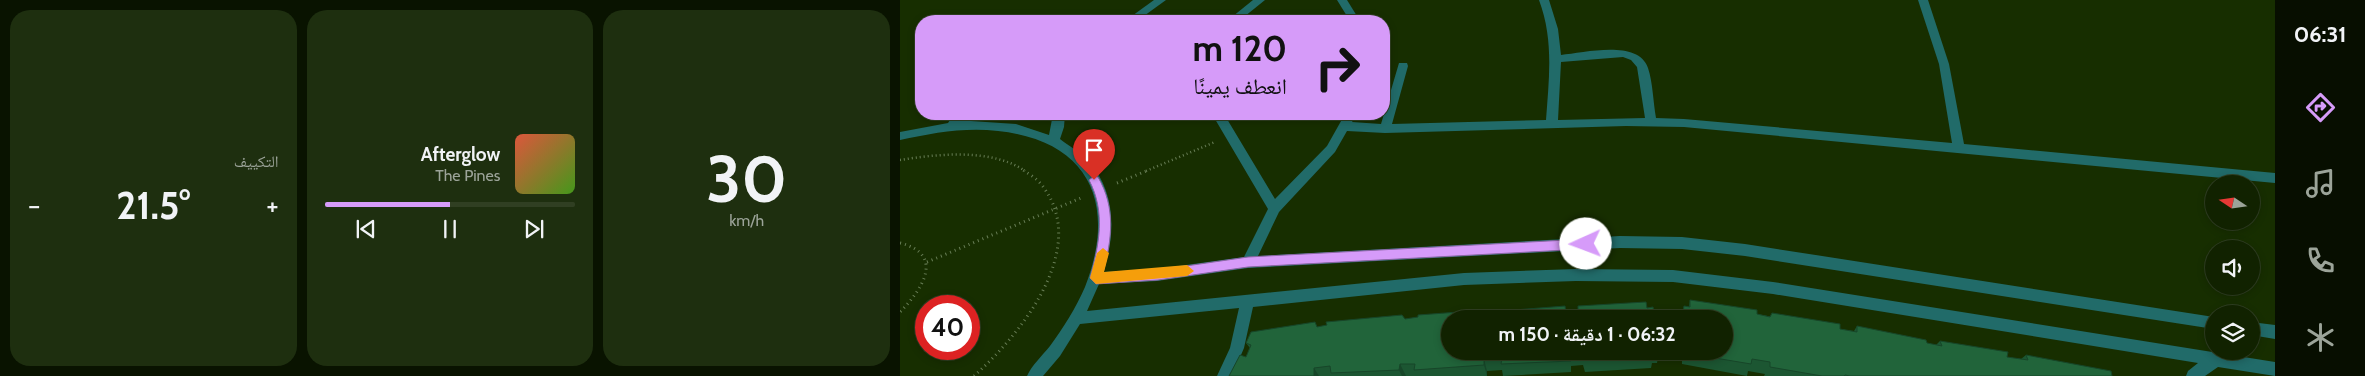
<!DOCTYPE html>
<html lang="ar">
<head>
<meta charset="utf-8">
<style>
	body { margin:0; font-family:Cabin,"Noto Naskh Arabic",sans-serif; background:#1e2f0f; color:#f1f3f6; direction:rtl; height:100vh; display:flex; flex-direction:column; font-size:19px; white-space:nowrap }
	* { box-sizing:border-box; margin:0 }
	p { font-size:16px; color:#9ca499 }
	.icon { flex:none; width:28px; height:28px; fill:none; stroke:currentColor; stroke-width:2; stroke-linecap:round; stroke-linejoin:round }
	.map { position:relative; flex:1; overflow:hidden; direction:ltr }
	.side { display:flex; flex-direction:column; gap:10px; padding:10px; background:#091300; width:900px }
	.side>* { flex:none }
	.guide { position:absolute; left:15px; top:15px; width:475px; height:105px; border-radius:20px; box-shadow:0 2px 8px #0003,0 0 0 1px #303f22; direction:rtl; background:#d69bf9; color:#111; overflow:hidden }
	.needle { width:32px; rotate:283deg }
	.fabs { position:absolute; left:1305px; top:175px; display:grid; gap:10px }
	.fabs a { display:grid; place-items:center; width:55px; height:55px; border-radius:50%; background:#120; box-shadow:0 2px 8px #0003,0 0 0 1px #303f22; font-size:25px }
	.speed { position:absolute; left:15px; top:295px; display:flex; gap:10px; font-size:25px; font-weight:700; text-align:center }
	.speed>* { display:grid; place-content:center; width:65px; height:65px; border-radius:50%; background:#120; box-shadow:0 2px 8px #0003,0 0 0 1px #303f22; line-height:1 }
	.speed .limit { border:8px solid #d22; background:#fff; color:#111 }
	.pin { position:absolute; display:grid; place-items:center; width:42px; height:42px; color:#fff; margin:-51px -21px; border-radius:50% 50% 50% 0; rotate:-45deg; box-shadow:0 0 5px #0007 }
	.pin .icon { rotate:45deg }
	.me { position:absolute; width:55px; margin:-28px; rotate:268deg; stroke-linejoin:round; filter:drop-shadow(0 0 4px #0008) }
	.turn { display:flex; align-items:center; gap:18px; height:105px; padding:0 20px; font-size:22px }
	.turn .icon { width:65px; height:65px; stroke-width:2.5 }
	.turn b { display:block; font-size:35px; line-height:42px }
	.big { font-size:38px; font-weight:800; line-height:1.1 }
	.side .widget { flex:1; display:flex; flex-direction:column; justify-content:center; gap:8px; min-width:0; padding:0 18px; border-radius:20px; background:#1e2f0f }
	.side .dial { align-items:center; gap:0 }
	.dial b { font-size:65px; line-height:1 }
	.song { display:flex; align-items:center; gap:15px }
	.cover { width:60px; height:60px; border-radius:8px; background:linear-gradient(135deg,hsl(10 70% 55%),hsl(100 70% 35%)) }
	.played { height:5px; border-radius:2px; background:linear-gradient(90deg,#d69bf9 50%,#303f22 50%) }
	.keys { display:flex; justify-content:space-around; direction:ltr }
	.heat { display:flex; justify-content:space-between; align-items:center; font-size:28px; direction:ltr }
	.side .tiles { flex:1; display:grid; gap:10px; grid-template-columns:repeat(3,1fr) }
	.trip { position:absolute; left:541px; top:310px; width:292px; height:50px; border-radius:25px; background:#120; box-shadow:0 2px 8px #0003,0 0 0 1px #303f22; font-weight:800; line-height:50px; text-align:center; direction:rtl }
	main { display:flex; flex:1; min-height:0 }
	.tabs { display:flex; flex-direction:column; width:90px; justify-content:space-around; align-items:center; background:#070e00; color:#9ca499 }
	.tabs .icon { width:35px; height:35px }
	.tabs .active { color:#d69bf9 }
	.tabs b { font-size:22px; color:#f1f3f6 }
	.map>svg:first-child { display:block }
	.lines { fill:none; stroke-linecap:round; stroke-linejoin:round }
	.path-far1 { stroke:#687e55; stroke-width:2.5; stroke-dasharray:1 3; stroke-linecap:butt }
	.path { stroke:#687e55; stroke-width:3; stroke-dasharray:1 4; stroke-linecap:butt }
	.minor { fill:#216b69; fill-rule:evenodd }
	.wall { fill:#1c5632 }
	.shaded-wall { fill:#174629 }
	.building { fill:#21643a; stroke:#174629 }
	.route { fill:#d69bf9; stroke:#8b65a2 }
	.slow { fill:#f59e0b }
</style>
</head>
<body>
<main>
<nav class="tabs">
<b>06:31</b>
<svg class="icon active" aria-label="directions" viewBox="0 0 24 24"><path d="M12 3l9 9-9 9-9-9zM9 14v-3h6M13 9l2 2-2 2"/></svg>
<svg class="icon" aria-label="music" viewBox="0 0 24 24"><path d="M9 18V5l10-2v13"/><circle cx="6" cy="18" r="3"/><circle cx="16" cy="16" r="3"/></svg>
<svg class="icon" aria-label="phone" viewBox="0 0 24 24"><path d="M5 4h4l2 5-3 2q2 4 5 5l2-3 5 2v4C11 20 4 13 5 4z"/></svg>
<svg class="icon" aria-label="climate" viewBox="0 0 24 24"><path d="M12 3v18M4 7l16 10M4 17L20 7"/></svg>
</nav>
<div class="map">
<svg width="1375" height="376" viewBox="0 0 1375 376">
	<rect width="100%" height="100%" fill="#172e00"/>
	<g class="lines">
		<g class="path-far1">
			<path d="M0 160C37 154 92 148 125 171"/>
			<path d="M246 171 315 142"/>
		</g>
		<g class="path">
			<path d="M217 183 249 170"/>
			<path d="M0 243C45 254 23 289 0 312"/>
			<path d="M27 262 181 198"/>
			<path d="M74 376C121 334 192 247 141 184 136 178 129 174 123 170"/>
		</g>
		<g class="minor">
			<path d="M254 0H266L237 21H225Z"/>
			<path d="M353 0H365L339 21H327Z"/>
			<path d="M437 0H447L460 21H450Z"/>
			<path d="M639 0H649L658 29 661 55C684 53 738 39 748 68 753 83 753 102 756 118L784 119 1052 143 1039 64 1018 0H1028L1049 64 1064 144 1375 173V183L784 127 726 126 485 133 447 131 435 152 379 212 358 256 720 236 782 237 845 244 1314 317V329L845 256 782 249 720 248 348 268 257 281 199 284 187 311 564 273 676 269 773 270 873 282 1375 362V376L1318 367 1305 376H1286L1288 371 1298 363 873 294 773 282 676 281 564 285 353 307 344 348 332 376H317L330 348 339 308 180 324 160 356 143 376H127C132 365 142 356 150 346 163 328 176 308 185 287 217 205 191 141 98 131 65 127 32 133 0 140V132L48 123 50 120 66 114H84L82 117 71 121 116 124 149 135 153 114H165L164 127 160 139C168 146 181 152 188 160 216 192 216 234 203 272L257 269 344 257 368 209 312 114H324L375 199 427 146 445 114H457L452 122 481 124 499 63H507L508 66 492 124 646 120C649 78 654 40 639 0ZM723 57 731 60 737 67 745 118 658 120 661 62Z"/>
			<path d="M1351 322 1375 325V339L1351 335Z"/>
		</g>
	</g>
	<g class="wall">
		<path d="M790 300 857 314 940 329 954 331 957 326 1036 345 1040 341 1107 357 1121 359 1126 355 1212 376H864L865 374 848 371 847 376 782 364V360L775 358 776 351H825V319H781L784 306 789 307Z"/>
		<path d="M746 302 550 351H759L757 363H752L751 368 685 372 683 365 671 366V372L603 376 602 370 587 371V376H329L346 357 350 348 346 343 418 327 505 319 587 317 666 313Z"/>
	</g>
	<g class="shaded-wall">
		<path d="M584 359 587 371V376L584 365Z"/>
		<path d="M500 364 506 376H502L499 370Z"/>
		<path d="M414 368 419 376H414Z"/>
	</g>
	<g class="building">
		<path d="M790 300 857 310V314L870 317 872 313 940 324V329L957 332V326L1026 340 1027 343 1042 346 1040 341 1108 352 1107 357 1128 360 1126 355 1211 371 1212 376H950L945 375 944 376H922L870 367V362L852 359 851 364 785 353V351H825V319H782L784 306 790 307Z"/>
		<path d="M746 302 747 308 753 307 755 319H550V351H752L753 356 685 360 683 353 669 354 671 361 601 364 602 358 584 359V365L514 370 515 364H500L499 370 431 373 430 366 414 368V376H329L340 355 346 357 351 345 346 343 351 332 415 322 417 327 427 325 426 322 502 315 505 319 518 317V315L586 310 587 317 602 315 601 311 665 306 666 313 678 311V306Z"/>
	</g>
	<path class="route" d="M194 176 198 177C216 208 212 239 203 273L258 270 348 257 686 239 692 244 686 249 348 267 258 280 196 284 190 278C199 245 206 212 189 180Z"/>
	<path class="slow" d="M203 248 209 253 204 272 287 265 294 271 287 276 196 284 190 278 197 253Z"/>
</svg>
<div class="fabs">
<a><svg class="needle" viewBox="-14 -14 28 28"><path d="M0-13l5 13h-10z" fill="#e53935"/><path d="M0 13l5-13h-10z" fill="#9ca499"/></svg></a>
<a><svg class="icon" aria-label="sound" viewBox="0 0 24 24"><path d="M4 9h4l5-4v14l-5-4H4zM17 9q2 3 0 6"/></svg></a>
<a><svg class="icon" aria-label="layers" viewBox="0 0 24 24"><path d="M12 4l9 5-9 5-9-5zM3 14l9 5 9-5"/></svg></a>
</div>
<div class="speed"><div class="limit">40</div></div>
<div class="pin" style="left:194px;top:180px;background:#d93025"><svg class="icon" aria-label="arrive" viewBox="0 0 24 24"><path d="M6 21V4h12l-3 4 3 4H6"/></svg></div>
<svg class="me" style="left:686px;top:244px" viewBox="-20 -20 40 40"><circle r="19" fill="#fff"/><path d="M0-13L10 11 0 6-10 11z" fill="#d69bf9"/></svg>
<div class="trip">06:32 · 1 دقيقة · 150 m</div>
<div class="guide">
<div class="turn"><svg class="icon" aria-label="right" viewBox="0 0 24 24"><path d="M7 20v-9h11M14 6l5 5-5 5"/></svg><div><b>120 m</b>انعطف يمينًا</div></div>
</div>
</div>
<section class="side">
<div class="tiles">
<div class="widget dial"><b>30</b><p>km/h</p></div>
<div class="widget">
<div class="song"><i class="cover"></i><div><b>Afterglow</b><p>The Pines</p></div></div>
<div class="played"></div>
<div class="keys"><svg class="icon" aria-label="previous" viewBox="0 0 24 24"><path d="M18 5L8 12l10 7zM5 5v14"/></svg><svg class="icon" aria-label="pause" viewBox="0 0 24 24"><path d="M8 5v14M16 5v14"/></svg><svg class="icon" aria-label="next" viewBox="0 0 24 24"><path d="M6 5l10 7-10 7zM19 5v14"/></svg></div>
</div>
<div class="widget"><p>التكييف</p>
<div class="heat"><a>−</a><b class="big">21.5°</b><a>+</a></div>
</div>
</div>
</section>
</main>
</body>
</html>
